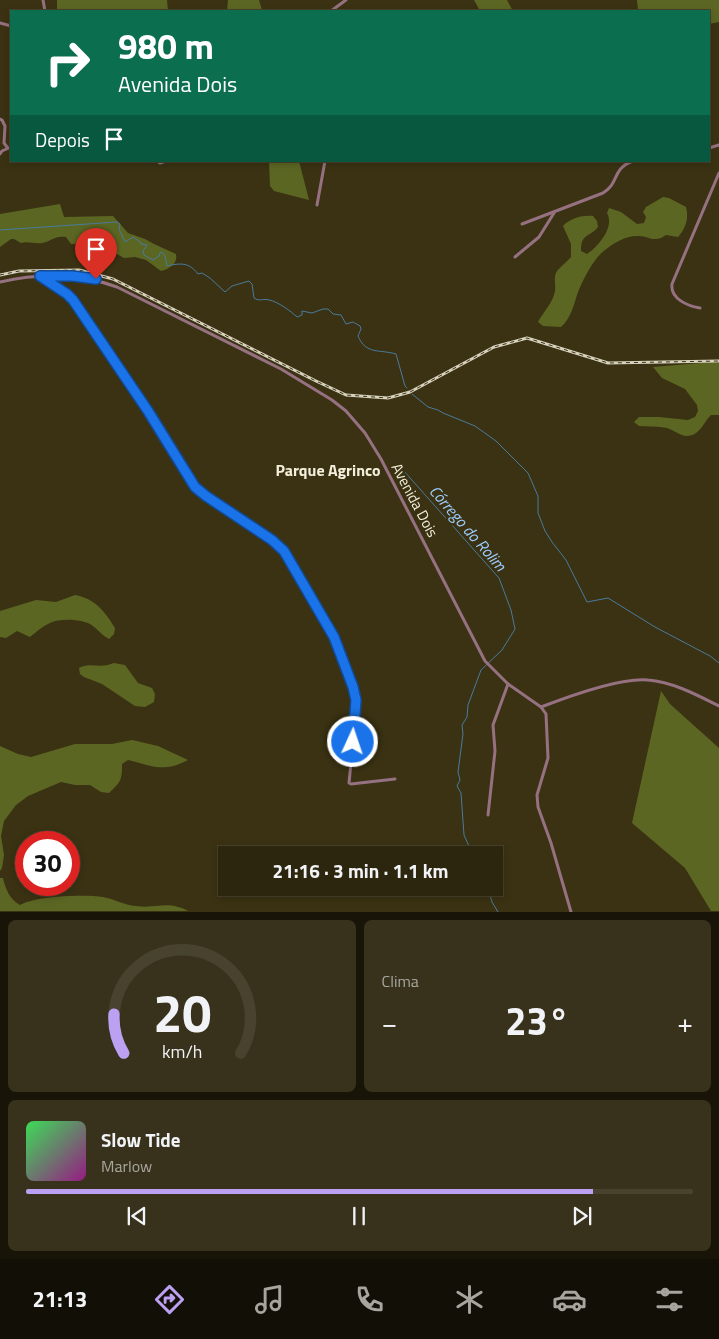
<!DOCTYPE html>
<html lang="pt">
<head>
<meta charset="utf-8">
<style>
	body { margin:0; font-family:"Titillium Web",sans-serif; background:#38321c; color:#f1f3f6; height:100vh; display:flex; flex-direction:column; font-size:19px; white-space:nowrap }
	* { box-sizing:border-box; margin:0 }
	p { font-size:16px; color:#a6a59e }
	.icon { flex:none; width:28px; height:28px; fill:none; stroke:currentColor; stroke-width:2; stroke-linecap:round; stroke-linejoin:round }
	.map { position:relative; height:912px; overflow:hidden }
	.details { display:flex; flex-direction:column; gap:8px; padding:8px; background:#181508; flex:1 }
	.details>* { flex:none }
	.top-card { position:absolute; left:10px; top:10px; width:700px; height:152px; border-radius:0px; box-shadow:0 2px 8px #0003,0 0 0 1px #48432e; background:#0b6e4f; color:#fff; overflow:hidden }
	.speed { position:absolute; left:15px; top:831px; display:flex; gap:10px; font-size:25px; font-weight:700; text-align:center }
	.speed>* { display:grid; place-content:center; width:65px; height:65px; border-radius:50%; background:#2c260e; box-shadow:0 2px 8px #0003,0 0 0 1px #48432e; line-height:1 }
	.speed .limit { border:8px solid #d22; background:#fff; color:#111 }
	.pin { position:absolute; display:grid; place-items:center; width:42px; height:42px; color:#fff; margin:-51px -21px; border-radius:50% 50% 50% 0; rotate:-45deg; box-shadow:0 0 5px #0007 }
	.pin .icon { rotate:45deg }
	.me { position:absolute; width:55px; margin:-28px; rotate:3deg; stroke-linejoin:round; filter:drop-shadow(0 0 4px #0008) }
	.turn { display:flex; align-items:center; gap:18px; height:105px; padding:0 25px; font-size:22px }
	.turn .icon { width:65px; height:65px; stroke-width:2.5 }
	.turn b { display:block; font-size:35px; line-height:42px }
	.then { display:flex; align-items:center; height:48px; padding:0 25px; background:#0003; gap:10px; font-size:19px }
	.big { font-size:38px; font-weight:700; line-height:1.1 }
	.details .widget { flex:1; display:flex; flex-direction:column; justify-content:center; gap:8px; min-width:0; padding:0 18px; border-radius:8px; background:#38321c }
	.details .dial { align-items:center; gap:0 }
	.dial svg { height:130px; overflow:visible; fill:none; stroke:#48432e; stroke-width:7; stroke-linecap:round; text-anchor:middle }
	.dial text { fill:#f1f3f6; stroke:none }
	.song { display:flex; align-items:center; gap:15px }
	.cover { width:60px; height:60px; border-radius:8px; background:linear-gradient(135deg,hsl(130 70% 55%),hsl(310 70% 35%)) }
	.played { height:5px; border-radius:2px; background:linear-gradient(90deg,#bca0f2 85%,#48432e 85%) }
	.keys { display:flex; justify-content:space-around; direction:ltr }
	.heat { display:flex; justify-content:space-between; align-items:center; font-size:28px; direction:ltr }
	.details .tiles { flex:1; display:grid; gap:8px; grid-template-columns:1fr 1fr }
	.widget:last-child { grid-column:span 2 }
	.trip { position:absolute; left:218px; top:846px; width:285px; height:50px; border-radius:0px; background:#2c260e; box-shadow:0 2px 8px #0003,0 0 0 1px #48432e; font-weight:700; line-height:50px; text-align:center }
	.tabs { display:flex; height:80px; justify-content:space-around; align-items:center; background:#120f06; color:#a6a59e }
	.tabs .icon { width:35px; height:35px }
	.tabs .current { color:#bca0f2 }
	.tabs b { font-size:22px; color:#f1f3f6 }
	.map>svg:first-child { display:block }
	.forest { fill:#5c6623 }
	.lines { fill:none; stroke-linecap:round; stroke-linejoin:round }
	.stream { stroke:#497b9d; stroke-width:1 }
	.minor { stroke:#967181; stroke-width:3 }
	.rail-casing { stroke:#d7d2be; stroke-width:3 }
	.rail { stroke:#3a3212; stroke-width:1; stroke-dasharray:4; stroke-linecap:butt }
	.route-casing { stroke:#114b97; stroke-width:12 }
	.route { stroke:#1a73e8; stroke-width:9 }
	.labels { text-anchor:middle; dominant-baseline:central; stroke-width:5; stroke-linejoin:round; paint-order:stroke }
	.street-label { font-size:15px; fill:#f4efdd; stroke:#3a3212 }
	.neighbourhood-label { font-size:16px; font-weight:bold; fill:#f4efdd; stroke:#3a3212 }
	.water-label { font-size:16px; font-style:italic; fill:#9ecdff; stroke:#3a3212 }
</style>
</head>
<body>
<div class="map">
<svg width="719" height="912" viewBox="0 0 719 912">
	<rect width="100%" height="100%" fill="#3a3212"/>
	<g class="forest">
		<path d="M57 0H167L168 11H57Z"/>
		<path d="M228 0H259L262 10 227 11Z"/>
		<path d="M474 0H507L513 11H480Z"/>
		<path d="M637 0H719V22L709 24V11H638Z"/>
		<path d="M269 161H299L309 200 274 191 270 186Z"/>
		<path d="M663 197 669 198 686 207C689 218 686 228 678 237L666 235C653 244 649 235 637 236 625 236 614 243 605 250 593 259 584 278 578 292 574 304 571 318 561 327L543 326 538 322C543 312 553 303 555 291 556 284 553 277 557 271 561 266 567 262 571 257V244L563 226C570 218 583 215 593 216L597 221 598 227C589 238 581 233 581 251L587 254C598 247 615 227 607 213L609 208 621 212 637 224 644 223 646 217 643 212 646 207Z"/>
		<path d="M60 204 64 217 113 216 128 233 145 239 154 244 176 254C178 264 169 269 161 271L146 260 135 257 124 258 108 249 94 245 88 235 85 234 75 244H71L66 237C55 235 50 242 42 243 34 244 28 241 21 243L14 239H11L0 247V214Z"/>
		<path d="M712 362 719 363V415H711C705 421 702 429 696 433 684 441 677 431 667 428 658 426 648 427 639 426L634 422 639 417H659L688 420 695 417 698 411 697 405 685 389 662 378 653 367Z"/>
		<path d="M75 595C95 599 104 610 115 628L114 634 109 639C101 635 97 628 90 624 80 619 60 618 50 623 43 626 36 632 30 637L17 631 6 638 0 637V611L36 600 56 602Z"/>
		<path d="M114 663 125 665 138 683 152 688 155 694 154 702 145 707 135 706 102 684 84 677 80 674 79 668C91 662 99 669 114 663Z"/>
		<path d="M661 691 670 704 719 748V911H711L685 868 632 823Z"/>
		<path d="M132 740 158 746 188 760C163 773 153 766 128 760L122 764C122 780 121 782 109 793L101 792 90 785H75L61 782 28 796 16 805 4 821 1 836 4 855 2 868 0 871V746L18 754 31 757 75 744H112Z"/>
		<path d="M0 878H3C5 888 10 900 20 905 35 896 84 894 103 897 114 899 124 905 136 906 157 909 167 900 188 911H0Z"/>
	</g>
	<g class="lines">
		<g class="stream">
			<path d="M0 230 117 222 120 224 119 229 125 242 133 237 140 242 141 244 147 245 143 251 144 255 153 260 159 256 160 253 162 252 165 256 167 266C180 263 189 262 198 274L202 273 210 278 225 292 232 286 249 281 252 284 254 298C260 302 263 298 269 300 277 301 292 312 297 317L302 315V311L312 313 323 309H328L333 314 341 315 346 324 353 322 360 326 361 329 358 336C366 355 379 349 396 354L405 386 407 388"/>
			<path d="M412 394 428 407 438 410 443 413 475 426 496 441 528 473 538 496V513L545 531 552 542 566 560 587 602 608 598 655 627 710 656 719 663"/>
			<path d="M403 470 499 578 511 610 515 629 502 650 481 670 468 705 467 717 462 725 463 734 458 772 460 780 457 786 461 793 464 835 473 855"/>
			<path d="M488 888 492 902 498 912"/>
		</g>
		<g class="minor">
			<path d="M43 0 45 11"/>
			<path d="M331 11 346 0"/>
			<path d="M0 23 11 26"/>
			<path d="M0 119 2 120 5 126 4 143 7 147"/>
			<path d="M709 148 719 145"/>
			<path d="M0 154 2 151 11 147"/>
			<path d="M157 161 160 163 166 161"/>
			<path d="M317 205 325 161"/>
			<path d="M522 224 603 193C620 183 611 169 633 161"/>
			<path d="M515 257 539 237 554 213"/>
			<path d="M41 276 67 294 73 300 148 411 195 487 206 496 278 545 291 563 326 622 333 637 355 693 353 742 349 783 351 784 395 779"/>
			<path d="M0 282C40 273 79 273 117 287L281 369 332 400 346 411 365 433 381 459 485 661 508 684 541 707 546 714 548 758 537 795 538 807 551 843 571 912"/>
			<path d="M700 308C688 306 670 299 672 284L719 173"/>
			<path d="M541 707C567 697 621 677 648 680 673 682 697 695 719 706"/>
			<path d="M488 815 495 751 493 725 508 684"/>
		</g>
		<g class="rail-casing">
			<path id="rail" d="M0 275 19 271 79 270 113 279 316 381 346 395 388 398 410 392 494 347 527 338 608 363 719 361"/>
		</g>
		<use href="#rail" class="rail"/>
	</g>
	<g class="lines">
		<g class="route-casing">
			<path id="route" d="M96 279 72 276H40L67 294 73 300 148 411 195 487 206 496 272 540 284 551 291 563 334 637 353 687 356 700 353 742"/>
		</g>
		<use href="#route" class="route"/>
	</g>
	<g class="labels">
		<g class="street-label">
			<text transform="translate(415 500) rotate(62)">Avenida Dois</text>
		</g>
		<g class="neighbourhood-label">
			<text x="328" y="470">Parque Agrinco</text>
		</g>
		<g class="water-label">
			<text transform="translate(468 528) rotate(49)">Córrego do Rolim</text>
		</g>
	</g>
</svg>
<div class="speed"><div class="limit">30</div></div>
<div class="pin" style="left:96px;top:279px;background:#d93025"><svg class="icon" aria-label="arrive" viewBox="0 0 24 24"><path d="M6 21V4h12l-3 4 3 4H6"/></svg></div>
<svg class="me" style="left:353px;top:742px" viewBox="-20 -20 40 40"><circle r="17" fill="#1a73e8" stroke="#fff" stroke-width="3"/><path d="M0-11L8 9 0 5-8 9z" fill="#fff"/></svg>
<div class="trip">21:16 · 3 min · 1.1 km</div>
<div class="top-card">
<div class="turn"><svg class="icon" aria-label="right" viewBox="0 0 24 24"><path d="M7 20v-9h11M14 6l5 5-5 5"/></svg><div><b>980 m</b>Avenida Dois</div></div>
<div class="then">Depois<svg class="icon" aria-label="arrive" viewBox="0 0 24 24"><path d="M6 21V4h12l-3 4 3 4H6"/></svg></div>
</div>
</div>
<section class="details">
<div class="tiles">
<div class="widget dial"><svg viewBox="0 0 100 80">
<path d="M14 69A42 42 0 1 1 86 69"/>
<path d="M14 69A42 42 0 0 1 8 45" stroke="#bca0f2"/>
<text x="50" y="56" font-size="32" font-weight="700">20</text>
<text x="50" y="72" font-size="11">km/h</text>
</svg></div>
<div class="widget"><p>Clima</p>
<div class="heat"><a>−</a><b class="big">23°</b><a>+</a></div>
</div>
<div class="widget">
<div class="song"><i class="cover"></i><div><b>Slow Tide</b><p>Marlow</p></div></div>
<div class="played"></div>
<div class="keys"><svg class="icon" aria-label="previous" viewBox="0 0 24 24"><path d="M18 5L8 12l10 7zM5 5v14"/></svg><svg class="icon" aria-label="pause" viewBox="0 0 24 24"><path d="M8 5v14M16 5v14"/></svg><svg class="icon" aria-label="next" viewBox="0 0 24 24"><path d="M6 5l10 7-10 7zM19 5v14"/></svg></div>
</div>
</div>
</section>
<nav class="tabs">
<b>21:13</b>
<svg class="icon current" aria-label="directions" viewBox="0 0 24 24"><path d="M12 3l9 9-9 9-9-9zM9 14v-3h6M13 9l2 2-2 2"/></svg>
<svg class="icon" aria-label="music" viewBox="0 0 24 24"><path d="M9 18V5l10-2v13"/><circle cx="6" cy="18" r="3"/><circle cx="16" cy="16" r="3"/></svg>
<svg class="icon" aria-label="phone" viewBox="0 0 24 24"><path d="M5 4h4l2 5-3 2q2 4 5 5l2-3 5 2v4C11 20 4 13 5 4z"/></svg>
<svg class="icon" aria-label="climate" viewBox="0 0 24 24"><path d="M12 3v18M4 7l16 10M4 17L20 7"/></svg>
<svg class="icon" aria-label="car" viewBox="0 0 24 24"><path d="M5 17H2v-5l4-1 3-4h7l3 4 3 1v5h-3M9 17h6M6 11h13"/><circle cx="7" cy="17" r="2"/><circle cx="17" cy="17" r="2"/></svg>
<svg class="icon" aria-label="filters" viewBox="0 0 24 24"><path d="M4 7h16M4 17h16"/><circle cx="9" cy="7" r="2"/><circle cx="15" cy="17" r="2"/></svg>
</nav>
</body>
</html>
